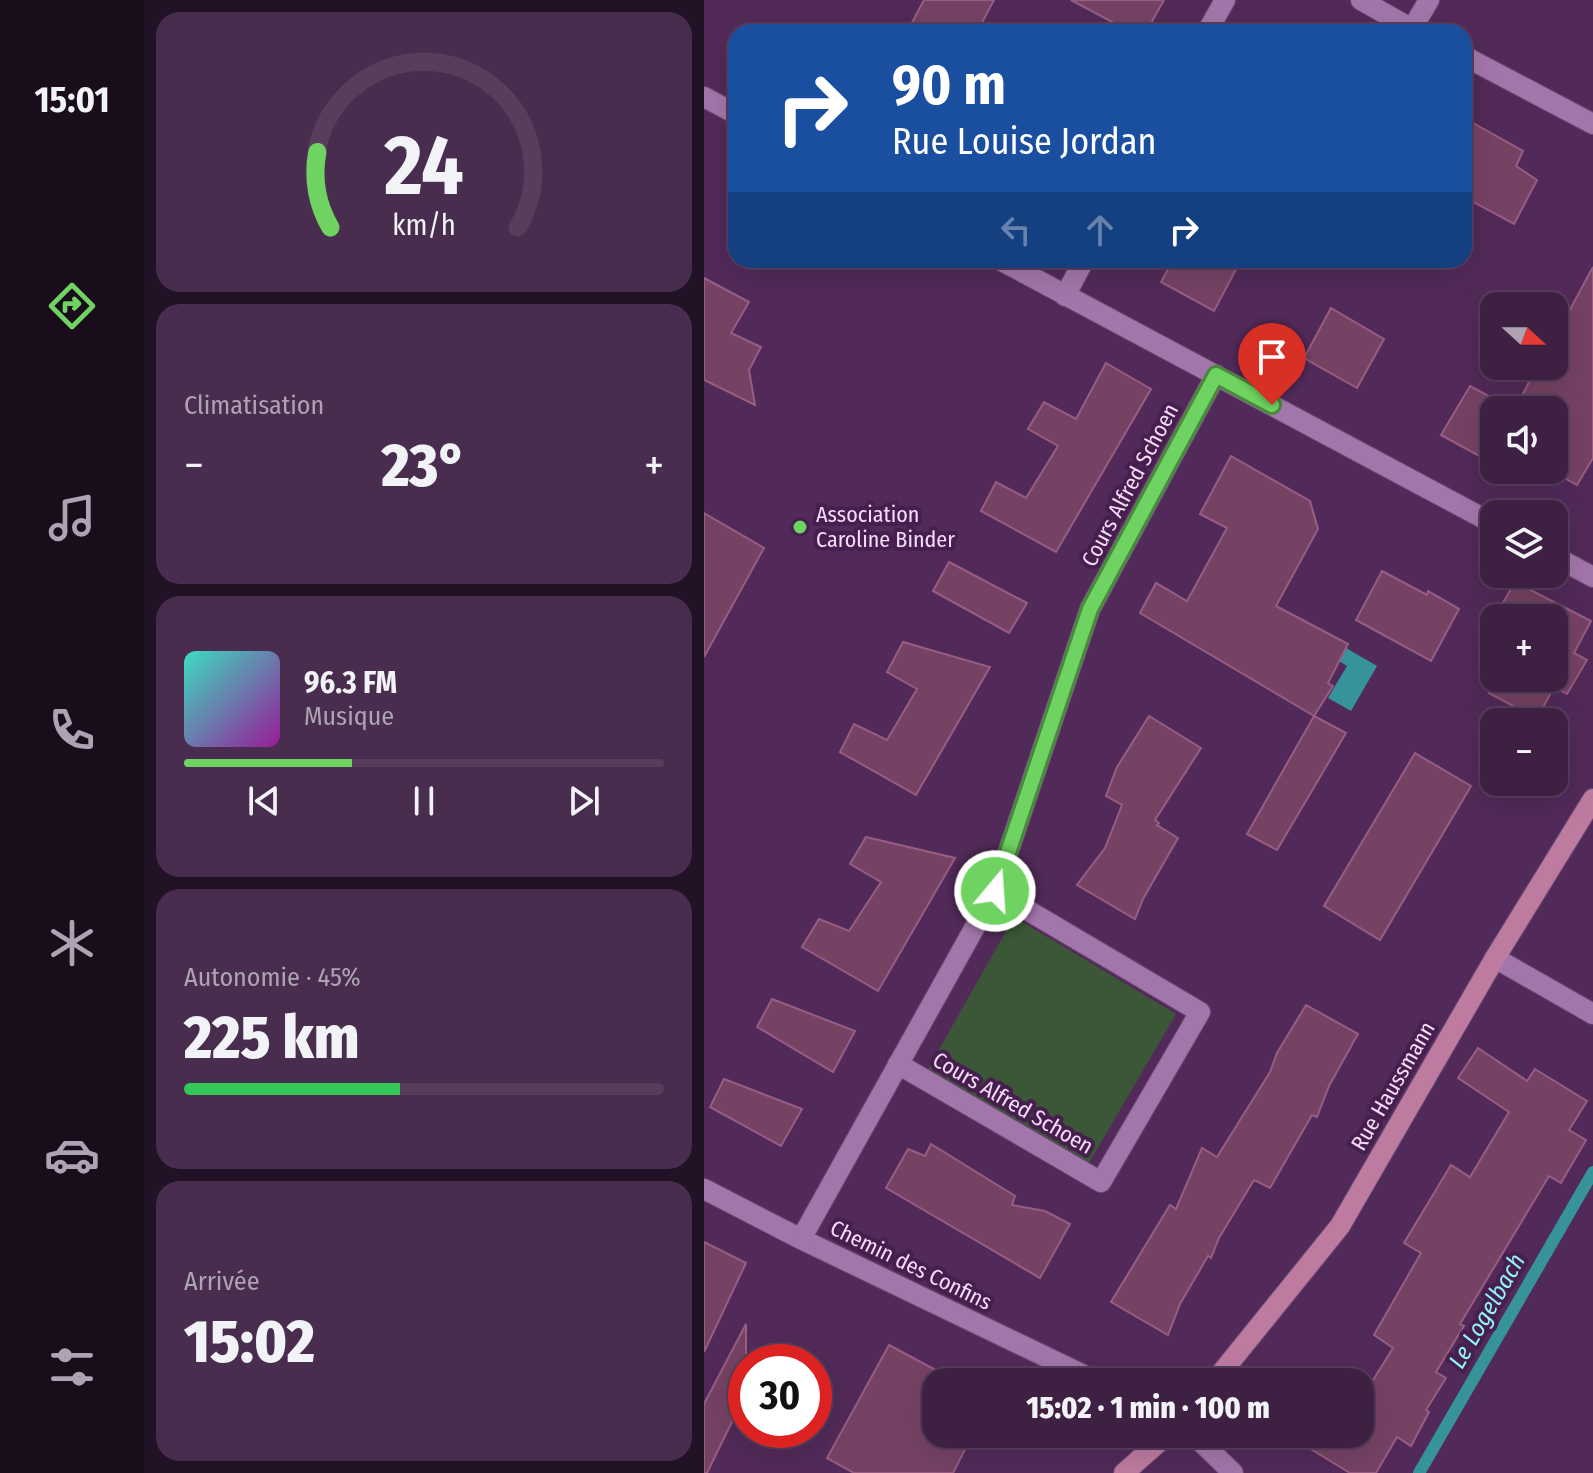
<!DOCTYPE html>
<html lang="fr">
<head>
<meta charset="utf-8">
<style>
	body { margin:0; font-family:"Fira Sans Condensed",sans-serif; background:#492d4e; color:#f1f3f6; height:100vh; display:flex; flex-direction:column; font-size:30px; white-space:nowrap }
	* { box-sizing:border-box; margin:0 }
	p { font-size:26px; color:#ada3b2 }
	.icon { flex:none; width:44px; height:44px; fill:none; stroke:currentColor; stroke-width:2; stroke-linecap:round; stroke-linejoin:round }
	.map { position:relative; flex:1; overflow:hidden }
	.sheet { display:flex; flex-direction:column; gap:12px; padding:12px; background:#221225; width:560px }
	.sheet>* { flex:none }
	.banner { position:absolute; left:24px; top:24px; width:744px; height:244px; border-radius:24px; box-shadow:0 8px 32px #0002,0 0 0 2px #573e5c; background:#1a4fa0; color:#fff; overflow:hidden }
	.needle { width:52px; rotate:111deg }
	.fabs { position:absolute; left:776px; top:292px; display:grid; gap:16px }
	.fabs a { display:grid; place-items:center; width:88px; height:88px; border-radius:16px; background:#3e2043; box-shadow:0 8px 32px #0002,0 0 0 2px #573e5c; font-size:40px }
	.speed { position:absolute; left:24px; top:1344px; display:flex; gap:16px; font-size:40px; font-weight:700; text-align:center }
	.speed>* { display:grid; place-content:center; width:104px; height:104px; border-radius:50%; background:#3e2043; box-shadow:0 8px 32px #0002,0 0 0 2px #573e5c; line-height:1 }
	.speed .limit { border:12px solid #d22; background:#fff; color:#111 }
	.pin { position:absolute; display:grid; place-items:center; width:68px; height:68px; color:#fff; margin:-82px -34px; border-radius:50% 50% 50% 0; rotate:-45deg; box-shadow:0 0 8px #0007 }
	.pin .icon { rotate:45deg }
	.me { position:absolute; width:88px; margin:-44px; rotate:18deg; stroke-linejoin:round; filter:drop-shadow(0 0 6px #0008) }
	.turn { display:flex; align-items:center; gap:28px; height:168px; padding:0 32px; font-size:36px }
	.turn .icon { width:104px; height:104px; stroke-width:2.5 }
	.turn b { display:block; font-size:56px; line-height:68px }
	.lanes { display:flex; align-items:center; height:76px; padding:0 32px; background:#0003; justify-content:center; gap:40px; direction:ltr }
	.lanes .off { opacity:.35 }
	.big { font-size:60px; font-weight:800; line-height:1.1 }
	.sheet .widget { flex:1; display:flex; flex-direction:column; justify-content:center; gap:12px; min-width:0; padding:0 28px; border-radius:24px; background:#492d4e }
	.sheet .dial { align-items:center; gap:0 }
	.dial svg { height:208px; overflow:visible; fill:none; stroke:#573e5c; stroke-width:7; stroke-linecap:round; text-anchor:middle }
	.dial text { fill:#f1f3f6; stroke:none }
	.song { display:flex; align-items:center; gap:24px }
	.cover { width:96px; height:96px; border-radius:12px; background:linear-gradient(135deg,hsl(170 70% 55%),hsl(300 70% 35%)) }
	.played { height:8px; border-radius:4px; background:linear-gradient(90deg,#6ed360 35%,#573e5c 35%) }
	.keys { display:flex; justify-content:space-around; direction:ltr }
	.heat { display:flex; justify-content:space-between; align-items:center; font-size:44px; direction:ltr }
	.charge { height:12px; border-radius:6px; background:linear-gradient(90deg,#34c759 45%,#573e5c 0) }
	.trip { position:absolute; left:218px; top:1368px; width:452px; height:80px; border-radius:24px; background:#3e2043; box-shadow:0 8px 32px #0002,0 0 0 2px #573e5c; font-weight:800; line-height:80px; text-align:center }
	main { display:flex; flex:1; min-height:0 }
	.tabs { display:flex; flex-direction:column; width:144px; justify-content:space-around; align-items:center; background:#190d1b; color:#ada3b2 }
	.tabs .icon { width:56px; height:56px }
	.tabs .selected { color:#6ed360 }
	.tabs b { font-size:36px; color:#f1f3f6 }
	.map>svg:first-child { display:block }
	.green { fill:#3b5737 }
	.water { fill:#369399 }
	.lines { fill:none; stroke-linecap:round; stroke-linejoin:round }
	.stream { stroke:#369399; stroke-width:12 }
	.building { fill:#764264; stroke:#985d83; stroke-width:2 }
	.street-casing { stroke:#6c4973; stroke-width:22 }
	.secondary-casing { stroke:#6c4973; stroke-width:22 }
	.street { stroke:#a376ab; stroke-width:20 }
	.secondary { stroke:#be7ba0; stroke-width:20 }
	.route-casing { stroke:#48893e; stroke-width:20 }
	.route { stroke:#6ed360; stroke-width:14 }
	.poi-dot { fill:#6ed360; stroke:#471f4e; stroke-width:3 }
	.labels { text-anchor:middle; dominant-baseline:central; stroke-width:8; stroke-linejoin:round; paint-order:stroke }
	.street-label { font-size:22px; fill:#f6ddfa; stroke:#471f4e }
	.poi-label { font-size:22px; fill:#f6ddfa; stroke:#471f4e; text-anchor:start }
	.water-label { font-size:24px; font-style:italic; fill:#93f5fc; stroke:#471f4e }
</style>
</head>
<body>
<main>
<nav class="tabs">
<b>15:01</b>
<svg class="icon selected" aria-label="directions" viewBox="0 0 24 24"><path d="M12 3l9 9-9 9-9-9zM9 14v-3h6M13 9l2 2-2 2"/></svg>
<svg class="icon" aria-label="music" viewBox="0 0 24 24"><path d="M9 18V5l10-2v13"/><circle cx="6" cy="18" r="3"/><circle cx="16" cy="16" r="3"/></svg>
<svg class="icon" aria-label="phone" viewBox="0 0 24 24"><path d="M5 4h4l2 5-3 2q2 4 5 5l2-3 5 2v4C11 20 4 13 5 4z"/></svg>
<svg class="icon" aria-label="climate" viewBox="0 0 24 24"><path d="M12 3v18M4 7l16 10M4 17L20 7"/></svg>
<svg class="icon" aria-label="car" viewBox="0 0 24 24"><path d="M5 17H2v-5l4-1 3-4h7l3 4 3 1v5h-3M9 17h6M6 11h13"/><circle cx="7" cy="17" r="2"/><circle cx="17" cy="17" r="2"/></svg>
<svg class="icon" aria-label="filters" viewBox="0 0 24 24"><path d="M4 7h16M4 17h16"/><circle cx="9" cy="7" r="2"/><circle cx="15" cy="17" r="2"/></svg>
</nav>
<section class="sheet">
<div class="widget dial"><svg viewBox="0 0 100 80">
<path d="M14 69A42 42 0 1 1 86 69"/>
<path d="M14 69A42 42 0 0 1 9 40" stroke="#6ed360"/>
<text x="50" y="56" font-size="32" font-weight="700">24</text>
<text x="50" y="72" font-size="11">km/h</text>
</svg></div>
<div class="widget"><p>Climatisation</p>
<div class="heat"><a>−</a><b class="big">23°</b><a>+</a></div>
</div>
<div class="widget">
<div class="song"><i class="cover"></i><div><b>96.3 FM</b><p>Musique</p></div></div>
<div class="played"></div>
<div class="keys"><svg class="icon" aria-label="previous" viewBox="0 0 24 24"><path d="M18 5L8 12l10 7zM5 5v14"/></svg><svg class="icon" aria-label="pause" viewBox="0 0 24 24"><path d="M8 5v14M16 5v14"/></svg><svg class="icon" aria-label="next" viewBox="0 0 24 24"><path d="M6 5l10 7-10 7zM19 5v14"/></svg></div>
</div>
<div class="widget"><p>Autonomie · 45%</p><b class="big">225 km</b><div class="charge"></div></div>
<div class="widget"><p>Arrivée</p><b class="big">15:02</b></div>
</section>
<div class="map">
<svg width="889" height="1473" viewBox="0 0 889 1473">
	<rect width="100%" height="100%" fill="#522a59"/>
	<path class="green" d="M310 917 472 1014 385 1163 224 1069Z"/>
	<path class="water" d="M642 648 673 666 647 711 624 698 643 666 635 661Z"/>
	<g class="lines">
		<path class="stream" d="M715 1473 889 1172"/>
	</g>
	<g class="building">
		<path d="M220 0H290L273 32H203Z"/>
		<path d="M367 0H460L442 32H427Z"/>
		<path d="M769 123 819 151 812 166 833 180 810 224 760 197V141Z"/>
		<path d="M469 260H537L510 311 457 282Z"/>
		<path d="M889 267V458L873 485 846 470H850V410H811L833 366H850V339Z"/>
		<path d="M0 278 45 302 27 333 57 347 45 370 51 405 0 380Z"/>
		<path d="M627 308 680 339 653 388 600 358Z"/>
		<path d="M402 363 447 389 352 552 277 511 292 482 322 498 354 446 324 429 340 402 372 419Z"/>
		<path d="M766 386 810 410H790V464L737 435Z"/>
		<path d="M527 456 606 501 614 529 572 606 644 644 624 683 629 686 610 716 436 613 452 583 483 601 523 528 496 514Z"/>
		<path d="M0 513 60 548 0 657Z"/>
		<path d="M245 562 323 603 305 633 229 591Z"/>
		<path d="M678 571 723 595 724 591 755 609 727 661 652 620Z"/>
		<path d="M811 582 887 621 870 653 883 660 863 694 850 687 833 719 785 693 793 678H850V618H790Z"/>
		<path d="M199 642 286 667 212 795 136 752 150 724 183 740 213 689 183 672Z"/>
		<path d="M445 716 497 748 451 820 455 823 453 825 474 838 439 899 431 919 373 885 401 848 418 805 402 796 413 767Z"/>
		<path d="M610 716 642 733 573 850 543 834Z"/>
		<path d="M711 753 767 786 676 940 620 906Z"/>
		<path d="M162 837 251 858 174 991 98 947 115 919 145 931 177 882 146 864Z"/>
		<path d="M68 999 151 1031 129 1072 53 1027Z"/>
		<path d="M602 1005 654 1034 625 1086 613 1117 608 1115 566 1188 550 1180 515 1238 507 1258 504 1256 476 1304 464 1335 407 1302 466 1205 472 1209 498 1148 513 1157 566 1072 573 1053Z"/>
		<path d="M774 1048 823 1081 831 1069 883 1101 865 1130 882 1140 857 1183 845 1176 756 1324 760 1326 732 1372 742 1378 722 1410 725 1412 707 1446 693 1437 672 1473H646L582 1434H656V1401L689 1348 670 1335 717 1253 700 1243 747 1165 766 1177 805 1112 754 1078Z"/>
		<path d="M20 1079 98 1109 77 1146 6 1107Z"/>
		<path d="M227 1144 311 1196 308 1205 341 1211 366 1224 336 1278 182 1188 204 1149 221 1156Z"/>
		<path d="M0 1242 42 1263 0 1352Z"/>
		<path d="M42 1324V1393L3 1473H0V1404Z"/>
		<path d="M185 1345 254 1382H232V1434H269L249 1473H150L123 1458Z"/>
	</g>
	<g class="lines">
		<g class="street-casing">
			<g id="street">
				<path d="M657 0 708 29 725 0"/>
				<path d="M503 32 521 0"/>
				<path d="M760 56 889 124"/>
				<path d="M0 97 32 114"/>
				<path d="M296 260 790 524"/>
				<path d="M361 296 380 260"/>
				<path d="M850 556 889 577"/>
				<path d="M791 958 889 1014"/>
				<path d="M194 1064 397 1182 496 1012 291 891"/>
				<path d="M0 1189 97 1239 394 1382"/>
				<path d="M97 1239 291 891 386 609 512 375"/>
				<path d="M489 1434 529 1473"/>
			</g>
		</g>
		<g class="secondary-casing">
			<g id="secondary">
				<path d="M510 1382 636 1226 791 958 889 799"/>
				<path d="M420 1473 464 1434"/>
			</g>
		</g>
		<use href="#street" class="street"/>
		<use href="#secondary" class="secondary"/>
	</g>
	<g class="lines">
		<g class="route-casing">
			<path id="route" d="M291 891 386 609 512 375 568 405"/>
		</g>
		<use href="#route" class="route"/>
	</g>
	<circle class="poi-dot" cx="96" cy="527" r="8"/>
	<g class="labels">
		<g class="street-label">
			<text transform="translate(426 485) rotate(-62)">Cours Alfred Schoen</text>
			<text transform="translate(689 1086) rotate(-60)">Rue Haussmann</text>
			<text transform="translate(309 1103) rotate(30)">Cours Alfred Schoen</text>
			<text transform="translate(207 1265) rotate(26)">Chemin des Confins</text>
		</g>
		<g class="poi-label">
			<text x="112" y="514">Association<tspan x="112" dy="25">Caroline Binder</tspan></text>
		</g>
		<g class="water-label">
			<text transform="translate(783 1311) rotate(-60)">Le Logelbach</text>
		</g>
	</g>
</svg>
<div class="fabs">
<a><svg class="needle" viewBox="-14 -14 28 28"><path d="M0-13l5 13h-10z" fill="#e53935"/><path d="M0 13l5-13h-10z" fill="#ada3b2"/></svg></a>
<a><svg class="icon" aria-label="sound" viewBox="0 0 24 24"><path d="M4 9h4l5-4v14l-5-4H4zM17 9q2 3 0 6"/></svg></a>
<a><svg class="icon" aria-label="layers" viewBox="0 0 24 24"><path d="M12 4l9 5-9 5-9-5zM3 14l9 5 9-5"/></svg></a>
<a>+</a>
<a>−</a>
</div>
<div class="speed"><div class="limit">30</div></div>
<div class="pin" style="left:568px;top:405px;background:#d93025"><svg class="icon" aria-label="arrive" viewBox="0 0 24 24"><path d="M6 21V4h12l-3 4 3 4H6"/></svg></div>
<svg class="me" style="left:291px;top:891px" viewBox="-20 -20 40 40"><circle r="17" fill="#6ed360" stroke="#fff" stroke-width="3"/><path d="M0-11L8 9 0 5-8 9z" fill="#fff"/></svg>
<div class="trip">15:02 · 1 min · 100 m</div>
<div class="banner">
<div class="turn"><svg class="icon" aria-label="right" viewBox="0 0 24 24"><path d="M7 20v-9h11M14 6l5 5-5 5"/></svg><div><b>90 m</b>Rue Louise Jordan</div></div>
<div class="lanes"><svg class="icon off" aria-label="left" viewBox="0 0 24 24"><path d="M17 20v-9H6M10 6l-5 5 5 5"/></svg><svg class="icon off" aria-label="ahead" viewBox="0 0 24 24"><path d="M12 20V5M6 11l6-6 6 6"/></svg><svg class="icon" aria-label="right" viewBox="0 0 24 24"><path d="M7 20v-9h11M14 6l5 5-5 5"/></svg></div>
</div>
</div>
</main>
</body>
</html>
